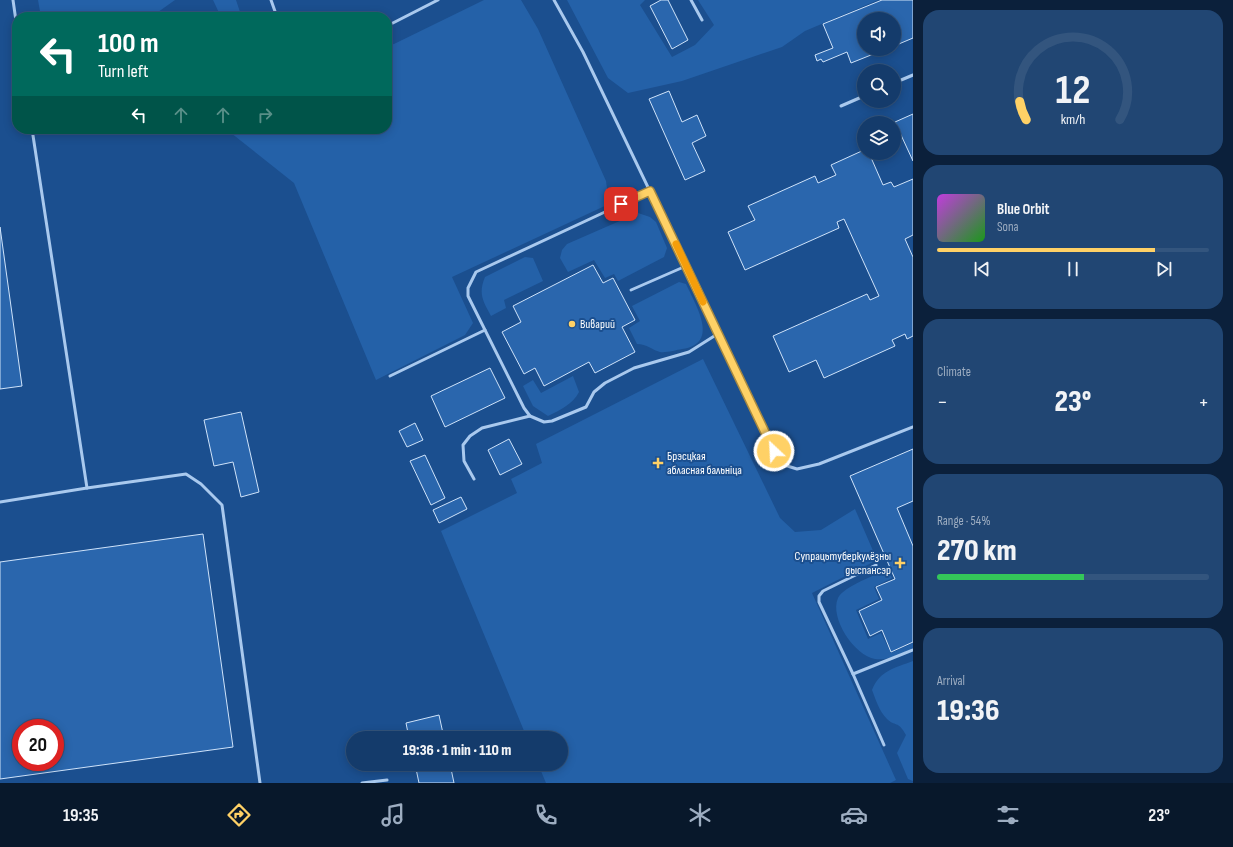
<!DOCTYPE html>
<html lang="en">
<head>
<meta charset="utf-8">
<style>
	body { margin:0; font-family:"Sofia Sans Condensed",sans-serif; background:#214673; color:#f1f3f6; height:100vh; display:flex; flex-direction:column; font-size:15px; white-space:nowrap }
	* { box-sizing:border-box; margin:0 }
	p { font-size:13px; color:#9dadc1 }
	.icon { flex:none; width:22px; height:22px; fill:none; stroke:currentColor; stroke-width:2; stroke-linecap:round; stroke-linejoin:round }
	.map { position:relative; flex:1; overflow:hidden }
	.panel { display:flex; flex-direction:column; gap:10px; padding:10px; background:#0b203b; width:320px }
	.panel>* { flex:none }
	.top-card { position:absolute; left:12px; top:12px; width:380px; height:122px; border-radius:16px; box-shadow:0 2px 10px #0003,0 0 0 1px #33557e; background:#00695c; color:#fff; overflow:hidden }
	.buttons { position:absolute; left:857px; top:12px; display:grid; gap:8px }
	.buttons a { display:grid; place-items:center; width:44px; height:44px; border-radius:50%; background:#143b6b; box-shadow:0 2px 10px #0003,0 0 0 1px #33557e; font-size:20px }
	.speed { position:absolute; left:12px; top:719px; display:flex; gap:8px; font-size:20px; font-weight:700; text-align:center }
	.speed>* { display:grid; place-content:center; width:52px; height:52px; border-radius:50%; background:#143b6b; box-shadow:0 2px 10px #0003,0 0 0 1px #33557e; line-height:1 }
	.speed .limit { border:6px solid #d22; background:#fff; color:#111 }
	.pin { position:absolute; display:grid; place-items:center; width:34px; height:34px; color:#fff; margin:-17px; border-radius:8px; box-shadow:0 2px 6px #0006 }
	.me { position:absolute; width:44px; margin:-22px; rotate:335deg; stroke-linejoin:round; filter:drop-shadow(0 0 3px #0008) }
	.turn { display:flex; align-items:center; gap:14px; height:84px; padding:0 20px; font-size:18px }
	.turn .icon { width:52px; height:52px; stroke-width:2.5 }
	.turn b { display:block; font-size:28px; line-height:34px }
	.lanes { display:flex; align-items:center; height:38px; padding:0 20px; background:#0003; justify-content:center; gap:20px; direction:ltr }
	.lanes .off { opacity:.35 }
	.big { font-size:30px; font-weight:800; line-height:1.1 }
	.panel .card { flex:1; display:flex; flex-direction:column; justify-content:center; gap:6px; min-width:0; padding:0 14px; border-radius:16px; background:#214673 }
	.panel .dial { align-items:center; gap:0 }
	.dial svg { height:104px; overflow:visible; fill:none; stroke:#33557e; stroke-width:7; stroke-linecap:round; text-anchor:middle }
	.dial text { fill:#f1f3f6; stroke:none }
	.song { display:flex; align-items:center; gap:12px }
	.cover { width:48px; height:48px; border-radius:6px; background:linear-gradient(135deg,hsl(290 70% 55%),hsl(120 70% 35%)) }
	.played { height:4px; border-radius:2px; background:linear-gradient(90deg,#ffd166 80%,#33557e 80%) }
	.keys { display:flex; justify-content:space-around; direction:ltr }
	.heat { display:flex; justify-content:space-between; align-items:center; font-size:22px; direction:ltr }
	.charge { height:6px; border-radius:3px; background:linear-gradient(90deg,#34c759 54%,#33557e 0) }
	.trip { position:absolute; left:346px; top:731px; width:222px; height:40px; border-radius:20px; background:#143b6b; box-shadow:0 2px 10px #0003,0 0 0 1px #33557e; font-weight:800; line-height:40px; text-align:center }
	.menu { display:flex; height:64px; justify-content:space-around; align-items:center; background:#08182b; color:#9dadc1 }
	.menu .icon { width:28px; height:28px }
	.menu .selected { color:#ffd166 }
	.menu b { font-size:18px; color:#f1f3f6 }
	main { display:flex; flex:1; min-height:0 }
	.map>svg:first-child { display:block }
	.green { fill:#2461a8 }
	.building { fill:#2a66ad; stroke:#cfe3fa; fill-rule:evenodd }
	.lines { fill:none; stroke-linecap:round; stroke-linejoin:round }
	.lane { stroke:#a9c9ee; stroke-width:3 }
	.route-casing { stroke:#a68842; stroke-width:10 }
	.route { stroke:#ffd166; stroke-width:7 }
	.slow { stroke:#f59e0b; stroke-width:7 }
	.poi-dot { fill:#ffd166; stroke:#1b4f8f; stroke-width:1.5 }
	.labels { text-anchor:middle; dominant-baseline:central; stroke-width:4; stroke-linejoin:round; paint-order:stroke }
	.poi-label { font-size:12px; fill:#fff; stroke:#1b4f8f; text-anchor:start }
</style>
</head>
<body>
<main>
<div class="map">
<svg width="913" height="783" viewBox="0 0 913 783">
	<rect width="100%" height="100%" fill="#1b4f8f"/>
	<g class="green">
		<path d="M38 0H175L151 17H41Z"/>
		<path d="M213 0H236L241 15 235 17H221Z"/>
		<path d="M484 0H521L538 29 606 181 609 204 452 277 473 323 465 335 376 380 294 183 226 129H387V45L394 44Z"/>
		<path d="M567 0H645L640 5 672 57 695 45 714 25 698 0H878L805 31 782 47 682 81 628 93 608 78Z"/>
		<path d="M638 213 650 217 656 222 667 248 664 257 618 281 614 274 605 278 594 260 568 272 560 258 562 250 567 244Z"/>
		<path d="M525 257 533 258 543 281 504 300 506 308 491 316C483 301 478 294 485 277Z"/>
		<path d="M679 282 686 284C695 304 721 344 682 349 676 350 666 353 660 352 652 350 647 344 637 344L629 328 640 321 632 306Z"/>
		<path d="M703 359 780 518 795 532 821 530 855 509 877 560 812 593 896 780 890 783H546L538 764H561V738H527L441 531 517 493 511 479 542 463 536 444Z"/>
		<path d="M573 376 579 392C573 404 560 410 548 416L533 406 523 386 533 380 541 393Z"/>
		<path d="M888 569 892 578 874 587 879 599 856 610 868 639 881 633 891 653 913 643V648C902 653 888 661 875 659 855 656 829 618 838 598 844 586 876 575 888 569Z"/>
		<path d="M913 661V781L908 779 897 753 906 735C898 720 895 727 887 719 879 711 876 700 872 690 880 670 895 668 913 661Z"/>
	</g>
	<g class="building">
		<path d="M661 0H668L688 40 672 49 650 6Z"/>
		<path d="M882 0H913V38L894 46V19H864V49H886L851 63 847 52 823 62 821 59 817 61 815 55 833 48 823 24Z"/>
		<path d="M669 91 682 122 697 115 706 136 692 143 705 171 685 180 649 99Z"/>
		<path d="M913 114V161L895 122Z"/>
		<path d="M864 150V153H869L883 185 891 182 894 187 913 179V235L905 239 913 257V336L907 339 905 334 892 340 895 346 824 378 816 360 789 372 773 336 867 294 870 300 879 296 844 219 837 222 839 228 745 270 728 232 755 220 748 206 815 176 818 183 836 175 831 165Z"/>
		<path d="M0 227 22 386 0 389Z"/>
		<path d="M593 265 603 283 613 278 635 320 622 327 635 352 595 373 589 362 544 386 535 368 524 374 502 332 521 322 513 306Z"/>
		<path d="M490 368 505 398 445 427 431 396Z"/>
		<path d="M241 412 259 492 241 497 233 462 214 466 204 420Z"/>
		<path d="M415 423 423 440 407 447 399 431Z"/>
		<path d="M509 439 522 464 500 475 488 450Z"/>
		<path d="M913 449V501L897 508 913 546V642L891 652 882 630 870 636 859 611 882 600 876 587 895 579 850 476Z"/>
		<path d="M425 455 445 498 431 505 410 461Z"/>
		<path d="M461 497 467 509 439 523 433 510Z"/>
		<path d="M203 534 233 747 0 779V562ZM21 728H55V762H21Z"/>
		<path d="M439 715 444 738H409L406 723Z"/>
		<path d="M415 764H450L454 783H419Z"/>
	</g>
	<g class="lines">
		<g class="lane">
			<path d="M13 0 17 28"/>
			<path d="M271 0 277 17"/>
			<path d="M554 0 583 52 781 464 797 469 819 464 913 427"/>
			<path d="M691 0 702 20"/>
			<path d="M387 26 438 0"/>
			<path d="M894 83 913 75"/>
			<path d="M841 106 864 96"/>
			<path d="M32 129 87 488 186 474 201 484 222 505 260 783"/>
			<path d="M650 191 476 272 468 288V296L524 408 530 416 544 422 552 421 586 407 594 392 605 383 634 368 689 352 719 333"/>
			<path d="M631 290 686 266"/>
			<path d="M390 376 485 330"/>
			<path d="M474 479 464 461 463 445 470 436 482 428 530 416"/>
			<path d="M0 502 87 488"/>
			<path d="M876 565 823 591 819 596V602L853 674 913 650"/>
			<path d="M853 674 884 745"/>
			<path d="M362 783 387 780"/>
		</g>
	</g>
	<g class="lines">
		<g class="route-casing">
			<path id="route" d="M621 204 650 191 774 451"/>
		</g>
		<use href="#route" class="route"/>
		<path class="slow" d="M676 244 703 302"/>
	</g>
	<g class="poi-dot">
		<circle cx="572" cy="324" r="4"/>
		<path d="M656 457h4v4h4v4h-4v4h-4v-4h-4v-4h4z"/>
		<path d="M898 557h4v4h4v4h-4v4h-4v-4h-4v-4h4z"/>
	</g>
	<g class="labels">
		<g class="poi-label">
			<text x="580" y="324">Виварий</text>
			<text x="667" y="456">Брэсцкая<tspan x="667" dy="14">абласная бальніца</tspan></text>
			<text x="891" y="556" text-anchor="end">Супрацьтуберкулёзны<tspan x="891" dy="14">дыспансэр</tspan></text>
		</g>
	</g>
</svg>
<div class="buttons">
<a><svg class="icon" aria-label="sound" viewBox="0 0 24 24"><path d="M4 9h4l5-4v14l-5-4H4zM17 9q2 3 0 6"/></svg></a>
<a><svg class="icon" aria-label="search" viewBox="0 0 24 24"><circle cx="10" cy="10" r="6"/><path d="M15 15l6 6"/></svg></a>
<a><svg class="icon" aria-label="layers" viewBox="0 0 24 24"><path d="M12 4l9 5-9 5-9-5zM3 14l9 5 9-5"/></svg></a>
</div>
<div class="speed"><div class="limit">20</div></div>
<div class="pin" style="left:621px;top:204px;background:#d93025"><svg class="icon" aria-label="arrive" viewBox="0 0 24 24"><path d="M6 21V4h12l-3 4 3 4H6"/></svg></div>
<svg class="me" style="left:774px;top:451px" viewBox="-20 -20 40 40"><circle r="17" fill="#ffd166" stroke="#fff" stroke-width="3"/><path d="M0-11L8 9 0 5-8 9z" fill="#fff"/></svg>
<div class="trip">19:36 · 1 min · 110 m</div>
<div class="top-card">
<div class="turn"><svg class="icon" aria-label="left" viewBox="0 0 24 24"><path d="M17 20v-9H6M10 6l-5 5 5 5"/></svg><div><b>100 m</b>Turn left</div></div>
<div class="lanes"><svg class="icon" aria-label="left" viewBox="0 0 24 24"><path d="M17 20v-9H6M10 6l-5 5 5 5"/></svg><svg class="icon off" aria-label="ahead" viewBox="0 0 24 24"><path d="M12 20V5M6 11l6-6 6 6"/></svg><svg class="icon off" aria-label="ahead" viewBox="0 0 24 24"><path d="M12 20V5M6 11l6-6 6 6"/></svg><svg class="icon off" aria-label="right" viewBox="0 0 24 24"><path d="M7 20v-9h11M14 6l5 5-5 5"/></svg></div>
</div>
</div>
<section class="panel">
<div class="card dial"><svg viewBox="0 0 100 80">
<path d="M14 69A42 42 0 1 1 86 69"/>
<path d="M14 69A42 42 0 0 1 9 55" stroke="#ffd166"/>
<text x="50" y="56" font-size="32" font-weight="700">12</text>
<text x="50" y="72" font-size="11">km/h</text>
</svg></div>
<div class="card">
<div class="song"><i class="cover"></i><div><b>Blue Orbit</b><p>Sona</p></div></div>
<div class="played"></div>
<div class="keys"><svg class="icon" aria-label="previous" viewBox="0 0 24 24"><path d="M18 5L8 12l10 7zM5 5v14"/></svg><svg class="icon" aria-label="pause" viewBox="0 0 24 24"><path d="M8 5v14M16 5v14"/></svg><svg class="icon" aria-label="next" viewBox="0 0 24 24"><path d="M6 5l10 7-10 7zM19 5v14"/></svg></div>
</div>
<div class="card"><p>Climate</p>
<div class="heat"><a>−</a><b class="big">23°</b><a>+</a></div>
</div>
<div class="card"><p>Range · 54%</p><b class="big">270 km</b><div class="charge"></div></div>
<div class="card"><p>Arrival</p><b class="big">19:36</b></div>
</section>
</main>
<nav class="menu">
<b>19:35</b>
<svg class="icon selected" aria-label="directions" viewBox="0 0 24 24"><path d="M12 3l9 9-9 9-9-9zM9 14v-3h6M13 9l2 2-2 2"/></svg>
<svg class="icon" aria-label="music" viewBox="0 0 24 24"><path d="M9 18V5l10-2v13"/><circle cx="6" cy="18" r="3"/><circle cx="16" cy="16" r="3"/></svg>
<svg class="icon" aria-label="phone" viewBox="0 0 24 24"><path d="M5 4h4l2 5-3 2q2 4 5 5l2-3 5 2v4C11 20 4 13 5 4z"/></svg>
<svg class="icon" aria-label="climate" viewBox="0 0 24 24"><path d="M12 3v18M4 7l16 10M4 17L20 7"/></svg>
<svg class="icon" aria-label="car" viewBox="0 0 24 24"><path d="M5 17H2v-5l4-1 3-4h7l3 4 3 1v5h-3M9 17h6M6 11h13"/><circle cx="7" cy="17" r="2"/><circle cx="17" cy="17" r="2"/></svg>
<svg class="icon" aria-label="filters" viewBox="0 0 24 24"><path d="M4 7h16M4 17h16"/><circle cx="9" cy="7" r="2"/><circle cx="15" cy="17" r="2"/></svg>
<b>23°</b>
</nav>
</body>
</html>
